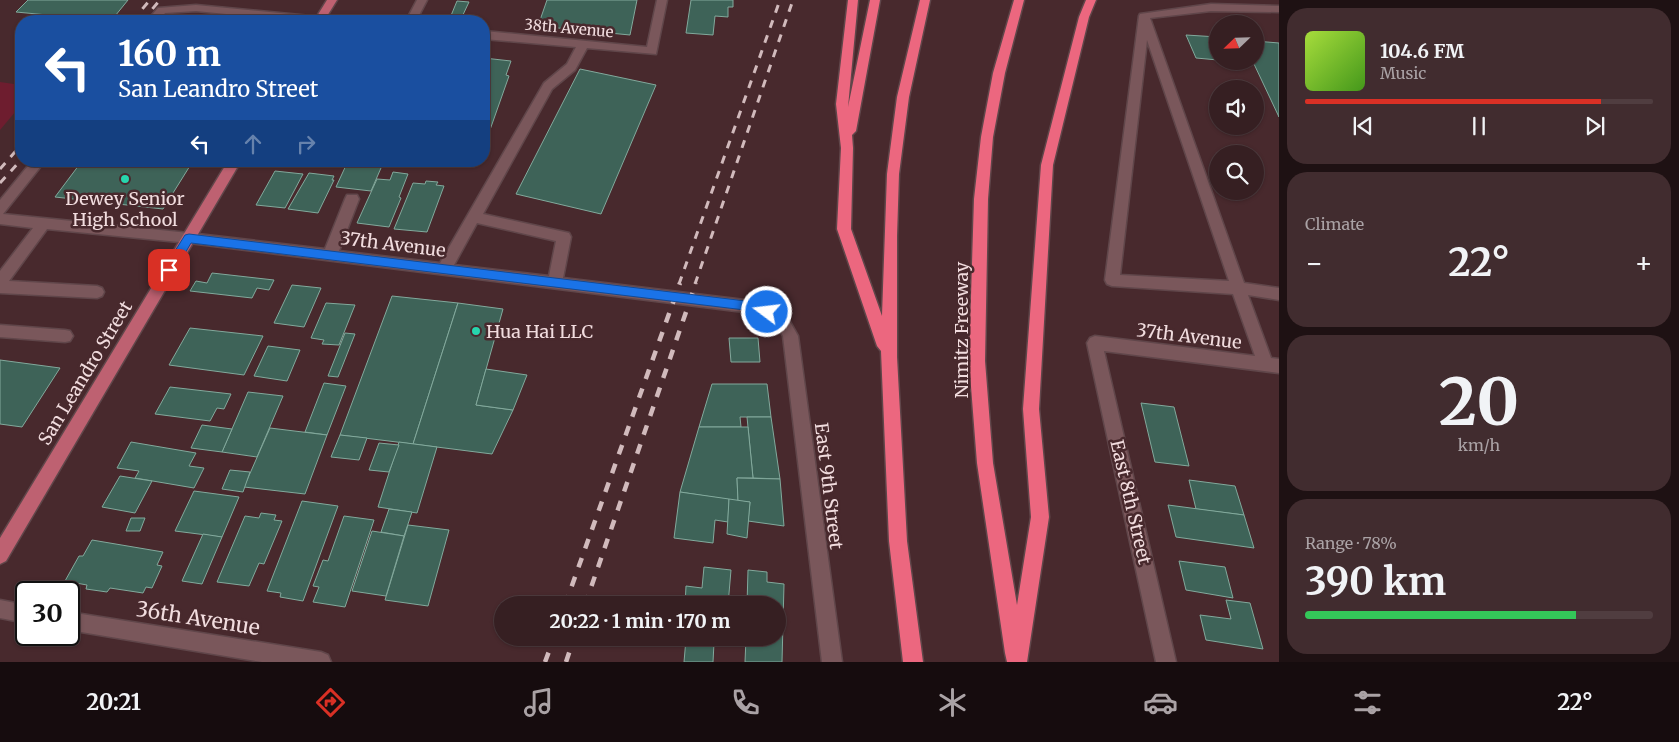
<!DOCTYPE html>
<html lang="en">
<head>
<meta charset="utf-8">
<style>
	body { margin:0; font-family:Merriweather,serif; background:#412c2f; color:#f1f3f6; height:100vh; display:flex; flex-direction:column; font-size:19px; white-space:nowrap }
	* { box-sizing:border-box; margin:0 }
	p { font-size:16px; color:#aaa2a5 }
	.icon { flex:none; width:28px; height:28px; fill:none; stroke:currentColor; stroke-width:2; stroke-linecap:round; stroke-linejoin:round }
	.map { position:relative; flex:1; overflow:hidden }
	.sheet { display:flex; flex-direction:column; gap:8px; padding:8px; background:#1e1113; width:400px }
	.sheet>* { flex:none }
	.hud { position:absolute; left:15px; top:15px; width:475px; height:152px; border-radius:20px; box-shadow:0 1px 4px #0004,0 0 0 1px #503d40; background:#1a4fa0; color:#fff; overflow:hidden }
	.needle { width:32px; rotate:247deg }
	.fabs { position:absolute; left:1209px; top:15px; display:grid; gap:10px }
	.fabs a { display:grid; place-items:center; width:55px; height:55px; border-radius:50%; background:#361f22; box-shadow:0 1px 4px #0004,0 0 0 1px #503d40; font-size:25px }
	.speed { position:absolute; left:15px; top:581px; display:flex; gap:10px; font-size:25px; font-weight:700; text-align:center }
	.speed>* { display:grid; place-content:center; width:65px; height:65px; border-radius:50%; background:#361f22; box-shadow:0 1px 4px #0004,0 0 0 1px #503d40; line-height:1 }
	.speed .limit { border:2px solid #111; border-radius:8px; background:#fff; color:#111 }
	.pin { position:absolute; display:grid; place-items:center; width:42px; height:42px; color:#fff; margin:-21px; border-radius:10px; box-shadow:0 2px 8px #0006 }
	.me { position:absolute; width:55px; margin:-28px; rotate:285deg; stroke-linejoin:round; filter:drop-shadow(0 0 4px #0008) }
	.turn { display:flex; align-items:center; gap:18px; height:105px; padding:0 20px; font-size:22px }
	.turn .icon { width:65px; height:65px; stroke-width:2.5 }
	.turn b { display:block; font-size:35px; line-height:42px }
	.lanes { display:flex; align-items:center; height:48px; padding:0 20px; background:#0003; justify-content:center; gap:25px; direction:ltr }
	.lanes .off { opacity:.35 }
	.big { font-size:38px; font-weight:700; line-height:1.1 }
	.sheet .tile { flex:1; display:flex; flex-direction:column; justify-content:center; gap:8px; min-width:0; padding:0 18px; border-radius:20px; background:#412c2f }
	.sheet .dial { align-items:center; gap:0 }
	.dial b { font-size:65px; line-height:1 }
	.song { display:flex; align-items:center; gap:15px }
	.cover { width:60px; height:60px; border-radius:8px; background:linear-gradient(135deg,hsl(80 70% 55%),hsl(100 70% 35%)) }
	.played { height:5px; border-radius:2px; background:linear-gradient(90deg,#d93025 85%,#503d40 85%) }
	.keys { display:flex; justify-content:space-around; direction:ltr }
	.heat { display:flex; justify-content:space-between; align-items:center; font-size:28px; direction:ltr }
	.charge { height:8px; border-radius:4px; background:linear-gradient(90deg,#34c759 78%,#503d40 0) }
	.trip { position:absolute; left:494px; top:596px; width:292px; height:50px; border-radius:25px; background:#361f22; box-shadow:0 1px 4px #0004,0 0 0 1px #503d40; font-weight:700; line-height:50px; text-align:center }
	.menu { display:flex; height:80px; justify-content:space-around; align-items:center; background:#160c0e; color:#aaa2a5 }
	.menu .icon { width:35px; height:35px }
	.menu .on { color:#d93025 }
	.menu b { font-size:22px; color:#f1f3f6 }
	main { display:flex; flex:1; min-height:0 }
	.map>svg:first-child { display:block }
	.green { fill:#6e1d2f }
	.building { fill:#3e6358; stroke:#82a99c }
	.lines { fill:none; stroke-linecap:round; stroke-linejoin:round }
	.minor-casing { stroke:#60464a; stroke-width:3 }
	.major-casing { stroke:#60464a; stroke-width:3 }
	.highway-casing { stroke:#60464a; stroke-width:3 }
	.minor { fill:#7a575b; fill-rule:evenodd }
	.major { fill:#be6171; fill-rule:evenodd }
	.highway { fill:#ec677f; fill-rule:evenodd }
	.rail-far1 { stroke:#d1babc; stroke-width:3; stroke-dasharray:8 8; stroke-linecap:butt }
	.rail { stroke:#d1babc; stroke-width:4.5; stroke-dasharray:10 10; stroke-linecap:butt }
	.route { fill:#1a73e8; stroke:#114b97 }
	.poi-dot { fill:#27d5ad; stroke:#48292d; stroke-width:2 }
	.labels { text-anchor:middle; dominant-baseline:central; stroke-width:5; stroke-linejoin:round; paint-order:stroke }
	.far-street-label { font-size:15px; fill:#f1dcde; stroke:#48292d }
	.poi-label { font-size:18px; fill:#f1dcde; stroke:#48292d }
	.street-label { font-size:18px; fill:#f1dcde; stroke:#48292d }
	.near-street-label { font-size:21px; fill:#f1dcde; stroke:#48292d }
</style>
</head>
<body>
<main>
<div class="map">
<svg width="1279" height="662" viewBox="0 0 1279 662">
	<rect width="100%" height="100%" fill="#48292d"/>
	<path class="green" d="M0 82 21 85V105L0 130Z"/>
	<g class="building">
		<path d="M28 0H128L111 21 16 12Z"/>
		<path d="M547 0H637L630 35 538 26Z"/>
		<path d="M691 0H733V7H728V17L715 16 713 35 686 33Z"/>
		<path d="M457 1 469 2 461 19 450 18Z"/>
		<path d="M1186 35 1218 37V60L1196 58Z"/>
		<path d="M1255 41 1279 43V117L1254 64 1228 61H1255Z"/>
		<path d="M484 58 511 61 506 75 509 76 485 144H484Z"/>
		<path d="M580 69 656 85 601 214 516 194Z"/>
		<path d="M82 161H193L163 209 55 197Z"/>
		<path d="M275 161H292L290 165 273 164Z"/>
		<path d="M348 161H384L371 191 336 187Z"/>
		<path d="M275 171 303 174 285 208 256 205Z"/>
		<path d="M393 172 408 174 399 197 401 198 389 227 357 223 377 179 390 180Z"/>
		<path d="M309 173 334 176 332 180H334L318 213 288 209Z"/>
		<path d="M426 181 438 182 436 185 444 186 427 232 394 229 413 183 425 184Z"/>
		<path d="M212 273 274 280 269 290 257 288 252 298 190 291 196 281 207 283Z"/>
		<path d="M292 285 321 288 304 327 274 323Z"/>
		<path d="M392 296 458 303 413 444 340 435Z"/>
		<path d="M326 303 355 305 339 345 322 344 324 340 311 338Z"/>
		<path d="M458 303 503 309 476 405 513 410 492 454 413 444Z"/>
		<path d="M190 328 263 336 244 375 169 365Z"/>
		<path d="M345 333 355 334 338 377 328 376Z"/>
		<path d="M729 338H758L760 362H731Z"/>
		<path d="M268 346 300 350 287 381 254 376Z"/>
		<path d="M0 360 60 368 22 427 0 424Z"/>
		<path d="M486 369 527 375 513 410 476 405Z"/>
		<path d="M324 383 346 386 327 435 305 432Z"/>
		<path d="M712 384H767L771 417H740L741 427H699Z"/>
		<path d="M170 387 231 394 224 409 217 408 210 421 155 414Z"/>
		<path d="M248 392 283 396 257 457 222 452Z"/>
		<path d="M1141 403 1174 407 1189 466 1155 462Z"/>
		<path d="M747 417H771L780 479 753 478Z"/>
		<path d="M202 425 232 429 222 452 191 448Z"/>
		<path d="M699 427H748L753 478H737L738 501 680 492Z"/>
		<path d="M270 428 327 435 305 494 244 487Z"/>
		<path d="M340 435 367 438 359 460 331 457Z"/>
		<path d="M131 442 196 453 189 466 204 468 194 488 135 478 139 471 117 468Z"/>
		<path d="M399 442 437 447 417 513 378 507Z"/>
		<path d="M379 443 399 445 389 472 369 470Z"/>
		<path d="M230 470 250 472 243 492 222 489Z"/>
		<path d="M120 476 152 481 135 513 102 507Z"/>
		<path d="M737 478 780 479 784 526 748 521 750 502 738 501Z"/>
		<path d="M1189 480 1235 486 1244 515 1196 509Z"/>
		<path d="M194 491 239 497 222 537 175 531Z"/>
		<path d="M680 492 729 499 728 522 715 520 713 543 674 538Z"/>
		<path d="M729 499 750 502 747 538 727 534Z"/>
		<path d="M302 501 338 506 303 601 280 597 281 593 267 591Z"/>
		<path d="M1168 505 1244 515 1254 548 1176 537Z"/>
		<path d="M389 509 412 512 404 536 381 532Z"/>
		<path d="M261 513 276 515 274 520 282 521 264 564 259 563 249 586 217 582 245 516 259 518Z"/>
		<path d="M344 516 374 520 345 607 313 602 319 587 313 586 323 560 328 561Z"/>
		<path d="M131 518H145L140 531H126Z"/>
		<path d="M408 525 449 530 428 606 385 600Z"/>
		<path d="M372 531 404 536 386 596 352 591Z"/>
		<path d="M203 534 222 537 202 584 182 581Z"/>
		<path d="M92 540 163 552 157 565 162 566 152 588 146 587 143 593 110 588 107 592 86 589 87 585 65 581 79 556H83Z"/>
		<path d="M1179 561 1225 567 1233 598 1186 590Z"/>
		<path d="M704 567 731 570 728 605H685L686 586 702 588Z"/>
		<path d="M748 570 767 572V582L784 584 782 662H745L746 638H778V605H747Z"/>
		<path d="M1226 600 1250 603 1263 649 1206 640 1200 615 1231 619Z"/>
		<path d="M682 638H725V645L714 643 713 662H684L686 639Z"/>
	</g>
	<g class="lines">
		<g class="minor-casing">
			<g id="minor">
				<path d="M417 0H427L416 21H406Z"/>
				<path d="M657 0H667L656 54 587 48 575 70 552 89 483 214 569 233 571 237 563 278 753 301 785 313 798 336 842 662H822L783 336 775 321 752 313 189 243 47 229 9 281 97 286 102 288 104 292 102 296 97 298 0 293V271L33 228 0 224V200L32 161H45L3 214 189 233 325 249 345 199 347 195H357L359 199 339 251 440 263 544 83 567 64 576 47 484 39V31L647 47ZM477 223 556 241 549 276 454 265Z"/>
				<path d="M1211 4 1279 6V12L1211 11 1150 18 1244 283 1279 288V300L1248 295 1271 358 1279 359V373L1104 351 1176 662H1156L1087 343 1090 338 1095 336 1255 356 1233 294 1112 286 1107 284 1105 280 1139 16 1140 14ZM1147 40 1229 281 1120 275Z"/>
				<path d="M196 5 331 18 337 21H298L196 11 165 13 159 21H147L158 8Z"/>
				<path d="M0 325 65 330 70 331 73 336 70 341 65 342 0 337Z"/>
				<path d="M0 600 26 605V623L0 618Z"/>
				<path d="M69 612 321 652 328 655 331 662H262L69 630Z"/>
			</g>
		</g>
		<g class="major-casing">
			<g id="major">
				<path d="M327 0H337L324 21H314Z"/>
				<path d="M228 161H241L6 561 0 564V538Z"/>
			</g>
		</g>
		<g class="highway-casing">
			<g id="highway">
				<path d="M848 0H858L848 107 870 0H880L856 131 852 135 853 148 851 229 882 316 887 174 897 97 920 0H930L909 97 899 174 897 236V357L907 541 923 662H903L889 541 881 351 877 346 837 229 841 148 836 104Z"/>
				<path d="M1014 0H1024L1005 73 993 137 988 199 985 361 993 463 1017 605 1031 517 1023 409 1041 165 1079 17 1086 0H1096L1089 17 1053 165 1039 409 1049 517 1027 662H1007L1005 653 977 463 969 361 974 199 981 137 993 73Z"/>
			</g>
		</g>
		<use href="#minor" class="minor"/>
		<use href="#major" class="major"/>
		<use href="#highway" class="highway"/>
		<g class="rail-far1">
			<path d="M132 21 150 0"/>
			<path d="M142 21 160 0"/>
			<path d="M0 169 21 145"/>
			<path d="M0 183 21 160"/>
			<path d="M679 284 780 0"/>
			<path d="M695 284 793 0"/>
		</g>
		<g class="rail">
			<path d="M565 605 680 283"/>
			<path d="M585 605 696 283"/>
			<path d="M545 662 554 638"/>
			<path d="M566 662 574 638"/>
		</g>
	</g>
	<path class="route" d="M189 234 754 302 771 309 772 312 767 317 753 311 191 243 173 274H165L164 270 165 267 185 235Z"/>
	<g class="poi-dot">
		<circle cx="125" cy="179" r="5"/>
		<circle cx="476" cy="331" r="5"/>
	</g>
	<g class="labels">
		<g class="far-street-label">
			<text transform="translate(569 28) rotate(5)">38th Avenue</text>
		</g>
		<g class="poi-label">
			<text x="125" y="198">Dewey Senior<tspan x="125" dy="21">High School</tspan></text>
			<text x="486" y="331" text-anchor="start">Hua Hai LLC</text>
		</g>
		<g class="street-label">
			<text transform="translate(393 244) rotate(7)">37th Avenue</text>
			<text transform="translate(961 330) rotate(-90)">Nimitz Freeway</text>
			<text transform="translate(1189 336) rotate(7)">37th Avenue</text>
			<text transform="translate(85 373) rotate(-59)">San Leandro Street</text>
			<text transform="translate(829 486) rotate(83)">East 9th Street</text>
			<text transform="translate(1131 502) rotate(77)">East 8th Street</text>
		</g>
		<g class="near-street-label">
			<text transform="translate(198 618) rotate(9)">36th Avenue</text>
		</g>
	</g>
</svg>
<div class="fabs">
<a><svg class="needle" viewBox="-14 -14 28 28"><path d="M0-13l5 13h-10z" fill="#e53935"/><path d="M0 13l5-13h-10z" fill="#aaa2a5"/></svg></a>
<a><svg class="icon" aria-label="sound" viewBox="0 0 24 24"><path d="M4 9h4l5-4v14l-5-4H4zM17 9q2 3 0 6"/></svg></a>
<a><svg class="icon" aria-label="search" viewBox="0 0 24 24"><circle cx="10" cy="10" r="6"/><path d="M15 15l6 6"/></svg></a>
</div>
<div class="speed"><div class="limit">30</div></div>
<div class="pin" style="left:169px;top:270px;background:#d93025"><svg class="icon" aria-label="arrive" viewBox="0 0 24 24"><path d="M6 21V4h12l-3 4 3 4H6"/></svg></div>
<svg class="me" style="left:767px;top:312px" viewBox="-20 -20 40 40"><circle r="17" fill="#1a73e8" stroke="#fff" stroke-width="3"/><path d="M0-11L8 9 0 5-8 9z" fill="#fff"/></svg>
<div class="trip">20:22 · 1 min · 170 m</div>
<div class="hud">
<div class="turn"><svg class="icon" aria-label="left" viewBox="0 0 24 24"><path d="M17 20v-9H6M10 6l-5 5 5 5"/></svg><div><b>160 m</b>San Leandro Street</div></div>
<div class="lanes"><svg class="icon" aria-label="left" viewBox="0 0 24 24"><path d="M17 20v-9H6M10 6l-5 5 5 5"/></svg><svg class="icon off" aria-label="ahead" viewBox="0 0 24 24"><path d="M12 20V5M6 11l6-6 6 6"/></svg><svg class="icon off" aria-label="right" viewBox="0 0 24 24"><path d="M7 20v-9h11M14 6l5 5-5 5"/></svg></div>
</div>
</div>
<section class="sheet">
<div class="tile">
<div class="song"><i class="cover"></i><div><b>104.6 FM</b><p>Music</p></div></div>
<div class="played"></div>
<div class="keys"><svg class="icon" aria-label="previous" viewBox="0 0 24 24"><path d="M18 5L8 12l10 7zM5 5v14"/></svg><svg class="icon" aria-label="pause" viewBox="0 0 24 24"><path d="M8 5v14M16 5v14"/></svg><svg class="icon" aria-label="next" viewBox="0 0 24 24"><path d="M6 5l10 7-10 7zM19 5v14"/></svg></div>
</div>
<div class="tile"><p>Climate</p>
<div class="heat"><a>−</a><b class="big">22°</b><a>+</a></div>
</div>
<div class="tile dial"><b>20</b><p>km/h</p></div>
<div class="tile"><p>Range · 78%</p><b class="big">390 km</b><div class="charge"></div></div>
</section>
</main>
<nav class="menu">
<b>20:21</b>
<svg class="icon on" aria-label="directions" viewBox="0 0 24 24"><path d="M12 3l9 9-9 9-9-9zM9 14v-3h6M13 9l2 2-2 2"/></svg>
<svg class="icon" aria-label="music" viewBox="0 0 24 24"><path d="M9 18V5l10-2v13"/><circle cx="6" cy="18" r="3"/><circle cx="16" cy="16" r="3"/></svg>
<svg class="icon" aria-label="phone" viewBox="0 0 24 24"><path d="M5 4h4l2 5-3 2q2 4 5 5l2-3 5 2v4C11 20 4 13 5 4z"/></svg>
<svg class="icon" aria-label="climate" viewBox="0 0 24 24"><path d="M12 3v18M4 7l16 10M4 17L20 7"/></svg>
<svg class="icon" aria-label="car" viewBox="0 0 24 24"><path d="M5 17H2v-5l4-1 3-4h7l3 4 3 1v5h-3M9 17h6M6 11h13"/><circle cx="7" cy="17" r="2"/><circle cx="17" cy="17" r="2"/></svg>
<svg class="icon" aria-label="filters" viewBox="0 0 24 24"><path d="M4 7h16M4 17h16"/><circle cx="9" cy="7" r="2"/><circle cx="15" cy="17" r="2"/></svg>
<b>22°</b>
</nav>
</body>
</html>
